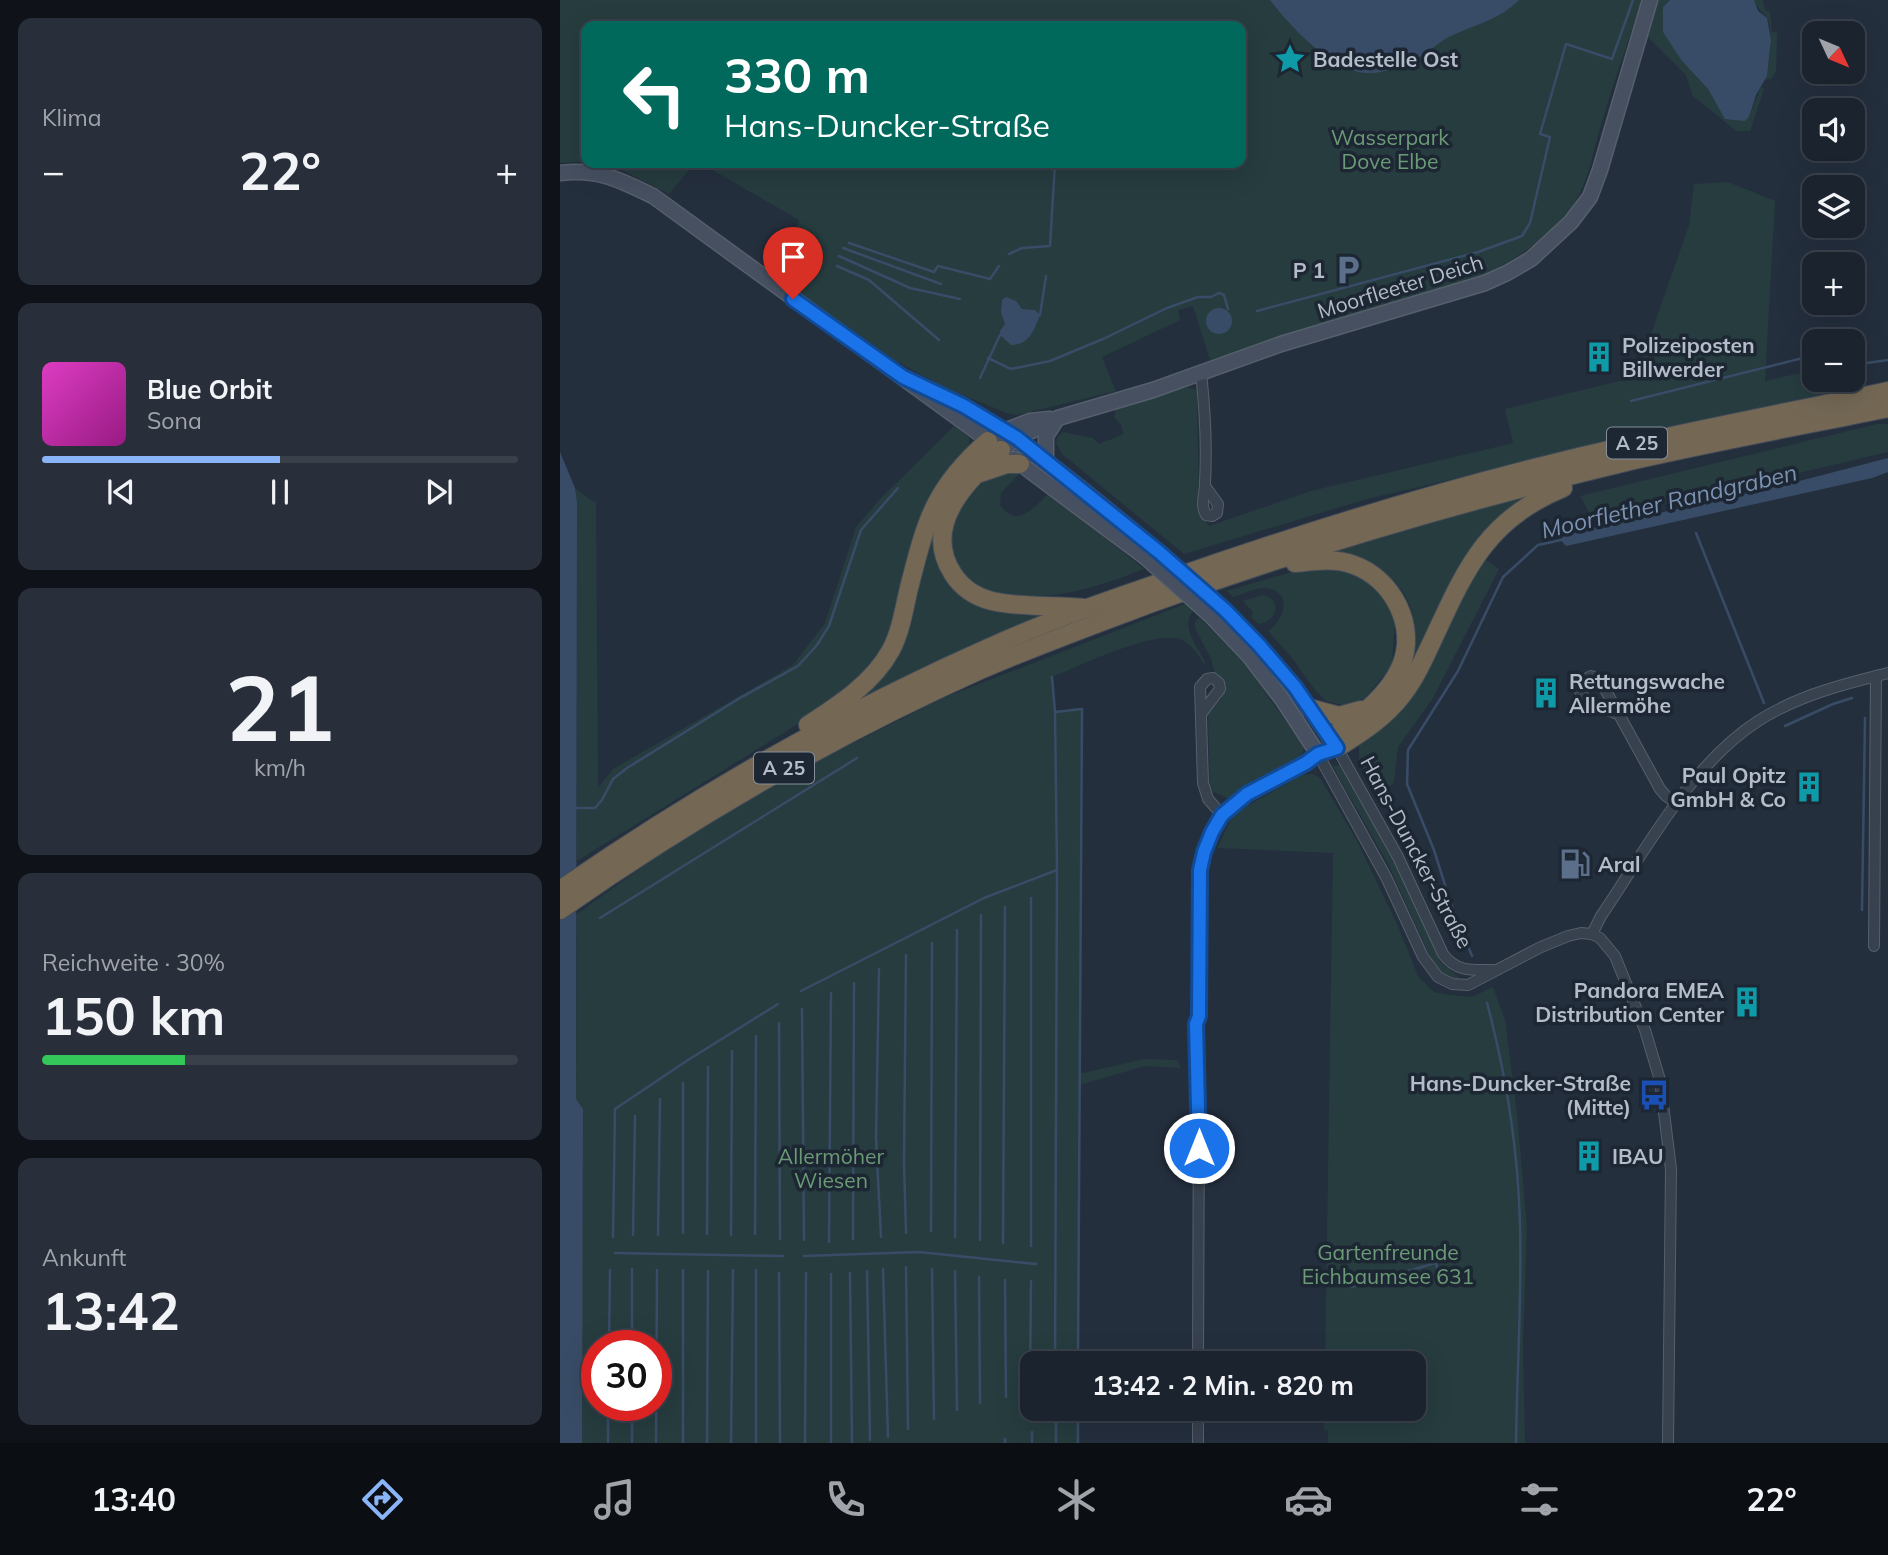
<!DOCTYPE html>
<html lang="de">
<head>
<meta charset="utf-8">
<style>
	body { margin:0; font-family:Mulish,sans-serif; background:#282f3a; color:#f1f3f6; height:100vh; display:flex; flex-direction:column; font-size:26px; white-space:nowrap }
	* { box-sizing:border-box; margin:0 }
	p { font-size:23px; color:#a0a4aa }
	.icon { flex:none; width:38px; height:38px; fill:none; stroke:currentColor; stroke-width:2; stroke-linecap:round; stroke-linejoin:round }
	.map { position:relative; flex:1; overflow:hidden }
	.details { display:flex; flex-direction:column; gap:18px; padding:18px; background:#0f1319; width:560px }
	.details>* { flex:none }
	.banner { position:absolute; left:21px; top:21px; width:665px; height:147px; border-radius:14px; box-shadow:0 7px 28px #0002,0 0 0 2px #39404a; background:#00695c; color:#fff; overflow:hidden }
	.needle { width:46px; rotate:134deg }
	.fabs { position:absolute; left:1242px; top:21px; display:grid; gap:14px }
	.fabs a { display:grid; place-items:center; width:63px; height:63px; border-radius:14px; background:#1b232e; box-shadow:0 7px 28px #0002,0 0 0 2px #39404a; font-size:35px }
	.speed { position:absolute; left:21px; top:1330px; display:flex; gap:14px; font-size:35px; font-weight:700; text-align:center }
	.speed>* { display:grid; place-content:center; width:91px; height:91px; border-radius:50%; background:#1b232e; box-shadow:0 7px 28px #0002,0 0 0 2px #39404a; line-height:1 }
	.speed .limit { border:10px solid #d22; background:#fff; color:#111 }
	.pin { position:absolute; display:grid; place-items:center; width:60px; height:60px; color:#fff; margin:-72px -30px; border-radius:50% 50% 50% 0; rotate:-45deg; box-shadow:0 0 7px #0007 }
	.pin .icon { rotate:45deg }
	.me { position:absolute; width:77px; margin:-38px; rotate:0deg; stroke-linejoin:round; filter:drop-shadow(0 0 5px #0008) }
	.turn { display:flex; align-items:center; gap:24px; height:147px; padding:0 28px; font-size:32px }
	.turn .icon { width:91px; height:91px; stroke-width:2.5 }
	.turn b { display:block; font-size:49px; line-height:60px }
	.big { font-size:52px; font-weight:700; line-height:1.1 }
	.details .widget { flex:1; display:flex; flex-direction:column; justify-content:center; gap:10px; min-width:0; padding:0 24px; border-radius:14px; background:#282f3a }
	.details .dial { align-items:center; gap:0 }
	.dial b { font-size:91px; line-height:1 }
	.song { display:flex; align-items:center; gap:21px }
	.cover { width:84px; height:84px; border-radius:10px; background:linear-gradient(135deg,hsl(310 70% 55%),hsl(310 70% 35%)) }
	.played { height:7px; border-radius:4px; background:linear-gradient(90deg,#8ab4f8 50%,#39404a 50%) }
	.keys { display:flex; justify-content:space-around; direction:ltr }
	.heat { display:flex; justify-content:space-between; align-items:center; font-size:38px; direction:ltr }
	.charge { height:10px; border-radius:5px; background:linear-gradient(90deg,#34c759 30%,#39404a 0) }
	.trip { position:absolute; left:460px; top:1351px; width:406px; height:70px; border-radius:14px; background:#1b232e; box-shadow:0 7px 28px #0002,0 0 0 2px #39404a; font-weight:700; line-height:70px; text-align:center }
	.menu { display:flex; height:112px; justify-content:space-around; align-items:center; background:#0b0e12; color:#a0a4aa }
	.menu .icon { width:49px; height:49px }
	.menu .active { color:#8ab4f8 }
	.menu b { font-size:32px; color:#f1f3f6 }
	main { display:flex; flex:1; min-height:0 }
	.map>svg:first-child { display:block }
	.green { fill:#263c3f; fill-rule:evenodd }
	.water { fill:#394c67 }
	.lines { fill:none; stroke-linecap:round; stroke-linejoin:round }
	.stream { stroke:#394c67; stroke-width:2.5 }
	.street-casing { stroke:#565f6c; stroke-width:12 }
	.secondary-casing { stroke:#565f6c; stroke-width:17 }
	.highway-casing { stroke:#434c59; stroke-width:20 }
	.street { stroke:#38414e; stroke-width:10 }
	.secondary { stroke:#465061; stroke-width:14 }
	.highway { stroke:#746855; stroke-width:18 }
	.secondary-bridge-casing { stroke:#565f6c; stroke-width:17; stroke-linecap:butt }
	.secondary-bridge { stroke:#465061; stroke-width:14 }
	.route-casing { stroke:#114b97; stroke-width:18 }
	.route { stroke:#1a73e8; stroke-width:12 }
	.labels { text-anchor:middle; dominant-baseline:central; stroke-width:7; stroke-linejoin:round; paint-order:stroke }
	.shield { fill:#1d2633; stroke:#878f9c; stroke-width:2 }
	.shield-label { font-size:19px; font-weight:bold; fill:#b4bcc9 }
	.poi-label { font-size:21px; font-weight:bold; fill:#b4bcc9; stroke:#1d2633; text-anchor:start }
	.park-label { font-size:21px; fill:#6b9a76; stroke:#1d2633 }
	.street-label { font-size:21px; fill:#b4bcc9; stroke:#1d2633 }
	.water-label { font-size:23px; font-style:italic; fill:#7c92b1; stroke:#1d2633 }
</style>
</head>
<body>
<main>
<section class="details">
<div class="widget"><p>Klima</p>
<div class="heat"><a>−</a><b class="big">22°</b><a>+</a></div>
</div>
<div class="widget">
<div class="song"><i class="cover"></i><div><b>Blue Orbit</b><p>Sona</p></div></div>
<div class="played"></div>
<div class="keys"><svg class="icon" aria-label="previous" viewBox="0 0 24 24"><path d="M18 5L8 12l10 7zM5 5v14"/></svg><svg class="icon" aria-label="pause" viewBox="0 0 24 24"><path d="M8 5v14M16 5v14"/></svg><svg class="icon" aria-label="next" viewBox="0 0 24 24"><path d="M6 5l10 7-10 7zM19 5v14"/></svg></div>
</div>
<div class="widget dial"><b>21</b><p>km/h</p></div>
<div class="widget"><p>Reichweite · 30%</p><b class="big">150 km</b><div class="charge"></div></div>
<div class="widget"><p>Ankunft</p><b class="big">13:42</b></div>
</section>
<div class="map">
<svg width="1328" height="1443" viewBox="0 0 1328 1443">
	<rect width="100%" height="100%" fill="#242f3e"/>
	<g class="green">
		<path d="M0 0H1083C1068 40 1054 81 1042 122 1033 150 1029 182 1012 207 990 237 961 255 929 273L650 360 633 306 618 310 620 320 542 357 556 391 457 415 447 413 390 390 310 347 217 278 239 220 140 163H681V26H26V161L0 163Z"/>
		<path d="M1097 0H1110L1103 7 1122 61 1148 89 1165 118 1189 117 1201 87 1204 89 1190 131H1176L1132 95 1126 75 1087 36Z"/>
		<path d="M1194 0H1203L1205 10 1210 12 1212 32H1217L1216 71 1211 79 1204 80C1210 68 1214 31 1207 18 1203 11 1199 12 1194 0Z"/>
		<path d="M37 163H135L109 194 54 166Z"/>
		<path d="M1168 182 1215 201 1205 381 1254 370 1255 380H1260L1267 393 807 499 624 554 502 454 496 443 498 436 503 432 533 438 539 444 564 434 561 425 554 417 556 409 625 387 637 390 639 511 649 526 751 491 953 443 945 409 1076 377 1129 225 1134 184Z"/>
		<path d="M1317 424H1328V452L1034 521 1020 496Z"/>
		<path d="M394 426 409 437V450L387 475 331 638 316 663 259 711 17 861V502L15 488 29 499 36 502 38 788 53 769 233 665 265 623 296 527 320 499Z"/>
		<path d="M434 469 461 472 441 493 440 505C458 529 473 508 489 493L584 569C538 587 493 602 443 594 430 592 418 590 408 582 398 574 394 561 391 549 382 516 411 489 434 469Z"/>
		<path d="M962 497 915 542 852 666C853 655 856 643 855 633 853 579 814 561 767 552Z"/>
		<path d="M378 516 408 596 495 610 305 696 303 694 318 678Z"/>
		<path d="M923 558 939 569 873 698 838 747 834 782 820 797 799 760V743L864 675Z"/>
		<path d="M752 566 787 570 810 583 824 599 835 619 832 665 805 698 787 706 766 701 755 690 732 658 708 631C724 620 734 592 706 588 696 587 683 594 673 597L666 591Z"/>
		<path d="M702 595C724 599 717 622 698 624L691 617 693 612 683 601Z"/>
		<path d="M625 604 633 611C620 627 638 648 646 663L644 664C638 655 632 645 622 640 597 628 519 666 492 677L495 711 522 709 519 1074 584 1059 617 1060 621 1068 585 1066 519 1085 518 1363H472V1409H519L518 1443H0L22 1230 23 1110 16 1099 17 914 117 842 226 777 383 698ZM37 1346H96V1405H37Z"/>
		<path d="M639 617 686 665 744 748 741 757 669 799 650 790 648 715 662 698V682L655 674 651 659 635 628V622Z"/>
		<path d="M780 765 844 879 880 962 899 977 897 980 880 973 872 961 828 864 778 776 773 766Z"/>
		<path d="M752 774 760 778 796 839 838 926 858 976 874 992 891 995 912 997 933 987 945 1020 957 1114 967 1228 963 1344 965 1443H768V1430H764L765 1409H854V1363H765L773 853 657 848 671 819 687 806 742 775Z"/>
	</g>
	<g class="water">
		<path d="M710 0H959C940 19 918 24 893 35 880 40 870 52 858 58 842 66 824 74 806 73 771 71 730 26 710 0Z"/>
		<path d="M1110 0H1194L1198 11 1207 18 1211 40 1207 76 1196 95 1189 117 1185 121 1165 119 1148 89 1122 61 1103 32V7Z"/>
		<path d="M446 297 456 301 462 309 475 310 480 315C474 331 469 345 451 345L440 335V331L445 324 441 312 442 300Z"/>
		<circle cx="659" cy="321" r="13"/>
		<path d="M0 452 15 488 17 502 16 1099 23 1109 22 1443H0Z"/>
		<path d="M1328 458V472L1312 478 1006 546 997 536 1228 484Z"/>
	</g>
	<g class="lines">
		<g class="stream">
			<path d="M289 243 374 272 378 266 430 279 439 266"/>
			<path d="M283 248 381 284"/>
			<path d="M449 254 462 248 490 246 495 163"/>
			<path d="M279 256 350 288 400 299"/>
			<path d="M277 266 309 280 379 340"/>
			<path d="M697 311 918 252 962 236 970 223 990 137 980 134 1006 44 1052 59 1073 0"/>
			<path d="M480 315 486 276"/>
			<path d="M428 358 451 369 490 361 543 339 607 308 638 297H651L659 293 664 295 668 309"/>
			<path d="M1293 365 1328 360"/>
			<path d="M420 378 440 335"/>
			<path d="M1071 401 1255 355"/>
			<path d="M1136 533 1204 703"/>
			<path d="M492 677 495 712 522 709 518 1357"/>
			<path d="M495 712 497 869"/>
			<path d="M1225 726 1273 704 1292 698"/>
			<path d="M16 808H35L42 800 53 779 67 768 180 698 238 666 257 645 269 626 301 530 338 488"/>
			<path d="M1302 910 1305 718"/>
			<path d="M40 918 297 758"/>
			<path d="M912 956 891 904 874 850 847 784 848 750 898 671 943 577 978 545 1001 540"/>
			<path d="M319 969 316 1138 321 1237"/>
			<path d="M241 991 424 898 497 870 495 1363"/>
			<path d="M927 1003C946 1074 958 1150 960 1224 962 1297 957 1370 956 1443"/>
			<path d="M242 1009 244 1240"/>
			<path d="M219 1023 220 1239"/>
			<path d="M123 1083V1233"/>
			<path d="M371 1231 372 943"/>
			<path d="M346 1233 344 1162 346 955"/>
			<path d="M147 1234 148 1067"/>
			<path d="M195 1234 196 1036"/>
			<path d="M73 1235 75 1116"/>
			<path d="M98 1235 100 1099"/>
			<path d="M171 1235 172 1051"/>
			<path d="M53 1237 55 1109 128 1060 218 1004"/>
			<path d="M395 1237 397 930"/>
			<path d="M293 1239 294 983"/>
			<path d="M420 1240 421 915"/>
			<path d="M269 1242 271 993"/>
			<path d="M443 1243 445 907"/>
			<path d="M471 1246V898"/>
			<path d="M55 1253 223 1256"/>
			<path d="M244 1256 359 1252 476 1264"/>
			<path d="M346 1267 348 1429"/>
			<path d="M323 1269 328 1437"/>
			<path d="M372 1269 374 1419"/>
			<path d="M307 1271 310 1440"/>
			<path d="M395 1271 397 1410"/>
			<path d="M219 1273 220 1443"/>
			<path d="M290 1273 292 1443"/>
			<path d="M271 1274V1443"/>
			<path d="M419 1277 420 1403"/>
			<path d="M445 1280 446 1397"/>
			<path d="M791 1287 876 1263 878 1273"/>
			<path d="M49 1346 50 1270"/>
			<path d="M72 1346V1269"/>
			<path d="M470 1385 471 1281"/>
			<path d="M48 1443V1405"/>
			<path d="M72 1443V1405"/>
			<path d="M96 1443 97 1270"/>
			<path d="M123 1443V1270"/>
			<path d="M147 1443 148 1271"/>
			<path d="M171 1443 173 1270"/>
			<path d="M196 1443V1270"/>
			<path d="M245 1443 246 1273"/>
			<path d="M445 1443V1439"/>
			<path d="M472 1443V1432"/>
			<path d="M496 1443V1409"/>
			<path d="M518 1443V1409"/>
		</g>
		<g class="street-casing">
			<g id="street">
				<path d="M641 373C645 409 647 446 645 483 645 494 640 505 646 515L652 516 657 513 658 504 645 486"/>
				<path d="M641 714 660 689 659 683 653 678 647 679 640 687 643 783 648 799 662 815"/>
				<path d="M1058 714C1044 708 1023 704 1019 688L1025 679 1031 676 1040 680 1100 789 1106 796 1117 804"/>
				<path d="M777 748 838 857 883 954C896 972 912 970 933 970"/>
				<path d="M1032 934 1041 916C1086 850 1130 765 1198 721 1237 696 1283 684 1328 673"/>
				<path d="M1314 946 1316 676"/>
				<path d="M638 1363 639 1104 636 1024 639 1016 640 870 649 839 662 815 676 801 746 763 758 754 826 877 863 957 878 977 892 984 908 985 981 947 1008 936 1021 933 1032 934 1040 938 1055 956 1085 1030 1100 1080 1111 1169 1108 1443"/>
				<path d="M638 1443V1409"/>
			</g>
		</g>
		<g class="secondary-casing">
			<g id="secondary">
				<path d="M0 173C38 168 60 180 93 196L435 445"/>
				<path d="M373 391C460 433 525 492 599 552"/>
				<path d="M439 433 470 421 490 419"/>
				<path d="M441 450 457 438 498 418 593 390 721 344 925 283 947 273 971 259 1011 222 1030 197 1040 170 1090 0"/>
				<path d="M454 459 585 557"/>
				<path d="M486 460V436L497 419"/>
				<path d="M665 610 735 687 777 748 758 754"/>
				<path d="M650 615 690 657 722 699 758 754"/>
			</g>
		</g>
		<g class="highway-casing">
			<g id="highway">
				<path d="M441 450C407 481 361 525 393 574 402 588 416 597 432 601 461 608 494 605 524 608"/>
				<path d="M420 473 447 464H460"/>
				<path d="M735 563C755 561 775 558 794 565 833 579 857 626 841 666 828 696 797 720 770 737"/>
				<path d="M749 708 779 716 801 710"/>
				<path d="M248 725C279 705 313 683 331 650 341 631 344 609 349 588 366 521 374 488 428 441"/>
				<path d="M777 748C801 733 825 718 843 694 857 676 866 654 876 633 907 566 929 518 1003 488"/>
				<path d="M0 890C140 793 288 709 444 641 501 616 561 596 619 576 768 524 921 478 1075 444 1159 425 1244 409 1328 391"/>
				<path d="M0 910C132 818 271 737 418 671 475 646 533 625 592 603 749 546 911 499 1074 460 1158 441 1244 425 1328 408"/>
			</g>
		</g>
		<use href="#street" class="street"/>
		<use href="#secondary" class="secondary"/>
		<use href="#highway" class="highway"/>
		<g class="secondary-bridge-casing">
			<g id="secondary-bridge">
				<path d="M599 552 665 610"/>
				<path d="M585 557 650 615"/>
			</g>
		</g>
		<use href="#secondary-bridge" class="secondary-bridge"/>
	</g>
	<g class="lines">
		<g class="route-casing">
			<path id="route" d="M233 299 343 377 404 406 457 438 599 552 665 610 699 645 735 687 777 748 758 754 746 763 687 794 662 815 652 832 644 852 640 870 639 1016 636 1024 639 1148"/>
		</g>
		<use href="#route" class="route"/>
	</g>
	<defs>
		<g id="sight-bare" transform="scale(2.415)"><path d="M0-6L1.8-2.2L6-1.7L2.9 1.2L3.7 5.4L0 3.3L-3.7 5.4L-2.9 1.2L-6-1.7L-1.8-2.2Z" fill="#0f9aa8" stroke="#1d2633" stroke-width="2.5" paint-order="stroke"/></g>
		<g id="parking-bare" transform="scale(2.415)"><path d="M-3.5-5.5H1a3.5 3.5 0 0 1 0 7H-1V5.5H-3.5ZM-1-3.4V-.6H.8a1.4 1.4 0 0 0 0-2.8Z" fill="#5c6f8a" stroke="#1d2633" stroke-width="2.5" paint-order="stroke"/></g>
		<g id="building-bare" transform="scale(2.415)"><path d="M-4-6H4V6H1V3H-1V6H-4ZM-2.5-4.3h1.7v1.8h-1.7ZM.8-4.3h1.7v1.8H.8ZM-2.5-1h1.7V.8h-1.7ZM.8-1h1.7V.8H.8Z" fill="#0f9aa8" stroke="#1d2633" stroke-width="2.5" paint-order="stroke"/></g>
		<g id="fuel-bare" transform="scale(2.415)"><path d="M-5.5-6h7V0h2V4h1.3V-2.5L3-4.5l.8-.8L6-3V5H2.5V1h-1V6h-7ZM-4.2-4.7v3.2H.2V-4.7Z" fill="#5c6f8a" stroke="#1d2633" stroke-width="2.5" paint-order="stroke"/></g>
		<g id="bus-bare" transform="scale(2.415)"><path d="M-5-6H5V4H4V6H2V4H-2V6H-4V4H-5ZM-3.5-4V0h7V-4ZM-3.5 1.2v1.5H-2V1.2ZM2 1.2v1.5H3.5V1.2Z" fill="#1a4fb4" stroke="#1d2633" stroke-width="2.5" paint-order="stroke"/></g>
	</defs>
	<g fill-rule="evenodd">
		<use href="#sight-bare" x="730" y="59"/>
		<use href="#parking-bare" x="788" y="270"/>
		<use href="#building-bare" x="1039" y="357"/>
		<use href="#building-bare" x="986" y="693"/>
		<use href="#building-bare" x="1249" y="787"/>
		<use href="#fuel-bare" x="1015" y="864"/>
		<use href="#building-bare" x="1187" y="1002"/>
		<use href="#bus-bare" x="1094" y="1095"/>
		<use href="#building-bare" x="1029" y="1156"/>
	</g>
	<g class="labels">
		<g class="shield">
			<rect x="1047" y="427.5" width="60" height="31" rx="5"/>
			<rect x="194" y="752.5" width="60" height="31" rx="5"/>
		</g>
		<g class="shield-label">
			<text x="1077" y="443">A 25</text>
			<text x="224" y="768">A 25</text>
		</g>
		<g class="poi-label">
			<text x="753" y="59">Badestelle Ost</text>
			<text x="765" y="270" text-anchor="end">P 1</text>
			<text x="1062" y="345">Polizeiposten<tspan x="1062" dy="24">Billwerder</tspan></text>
			<text x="1009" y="681">Rettungswache<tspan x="1009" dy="24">Allermöhe</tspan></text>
			<text x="1226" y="775" text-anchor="end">Paul Opitz<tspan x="1226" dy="24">GmbH &amp; Co</tspan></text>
			<text x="1038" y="864">Aral</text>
			<text x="1164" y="990" text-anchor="end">Pandora EMEA<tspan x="1164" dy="24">Distribution Center</tspan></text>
			<text x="1071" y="1083" text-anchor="end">Hans-Duncker-Straße<tspan x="1071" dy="24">(Mitte)</tspan></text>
			<text x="1052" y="1156">IBAU</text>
		</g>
		<g class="park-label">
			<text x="830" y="137">Wasserpark<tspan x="830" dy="24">Dove Elbe</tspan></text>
			<text x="271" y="1156">Allermöher<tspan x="271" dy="24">Wiesen</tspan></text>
			<text x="828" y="1252">Gartenfreunde<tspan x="828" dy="24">Eichbaumsee 631</tspan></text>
		</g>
		<g class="street-label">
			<text transform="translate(840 286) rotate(-17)">Moorfleeter Deich</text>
			<text transform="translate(857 852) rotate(62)">Hans-Duncker-Straße</text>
		</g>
		<g class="water-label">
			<text transform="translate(1109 501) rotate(-13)">Moorflether Randgraben</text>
		</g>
	</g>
</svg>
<div class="fabs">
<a><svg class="needle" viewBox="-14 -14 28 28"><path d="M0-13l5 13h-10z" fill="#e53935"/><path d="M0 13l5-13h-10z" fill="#a0a4aa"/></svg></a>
<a><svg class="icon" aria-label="sound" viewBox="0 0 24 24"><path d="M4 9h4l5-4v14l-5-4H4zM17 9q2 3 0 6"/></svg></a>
<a><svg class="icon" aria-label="layers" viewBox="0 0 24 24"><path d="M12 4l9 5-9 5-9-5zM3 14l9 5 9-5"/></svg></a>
<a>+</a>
<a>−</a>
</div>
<div class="speed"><div class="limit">30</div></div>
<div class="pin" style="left:233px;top:299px;background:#d93025"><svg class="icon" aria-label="arrive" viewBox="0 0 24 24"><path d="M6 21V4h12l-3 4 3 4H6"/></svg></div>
<svg class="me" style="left:639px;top:1148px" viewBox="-20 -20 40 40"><circle r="17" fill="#1a73e8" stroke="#fff" stroke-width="3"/><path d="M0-11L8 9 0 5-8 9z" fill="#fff"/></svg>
<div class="trip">13:42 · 2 Min. · 820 m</div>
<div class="banner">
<div class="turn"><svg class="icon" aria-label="left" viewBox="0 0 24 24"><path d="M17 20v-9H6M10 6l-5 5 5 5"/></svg><div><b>330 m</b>Hans-Duncker-Straße</div></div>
</div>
</div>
</main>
<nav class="menu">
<b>13:40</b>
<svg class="icon active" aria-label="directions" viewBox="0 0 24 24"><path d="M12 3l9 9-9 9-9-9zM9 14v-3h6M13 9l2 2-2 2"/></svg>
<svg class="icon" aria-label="music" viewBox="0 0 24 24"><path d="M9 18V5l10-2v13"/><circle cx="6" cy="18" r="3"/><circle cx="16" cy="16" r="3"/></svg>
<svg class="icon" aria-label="phone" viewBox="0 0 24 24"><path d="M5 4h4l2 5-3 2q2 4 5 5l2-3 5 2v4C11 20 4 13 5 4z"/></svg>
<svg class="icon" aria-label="climate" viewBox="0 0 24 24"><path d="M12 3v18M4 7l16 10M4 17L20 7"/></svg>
<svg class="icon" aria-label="car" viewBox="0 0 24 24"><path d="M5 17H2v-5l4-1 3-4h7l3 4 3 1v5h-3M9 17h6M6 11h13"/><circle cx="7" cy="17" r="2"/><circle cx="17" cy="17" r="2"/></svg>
<svg class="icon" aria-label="filters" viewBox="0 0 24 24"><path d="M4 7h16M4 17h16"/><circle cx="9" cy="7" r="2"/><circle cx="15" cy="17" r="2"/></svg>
<b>22°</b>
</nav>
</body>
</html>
